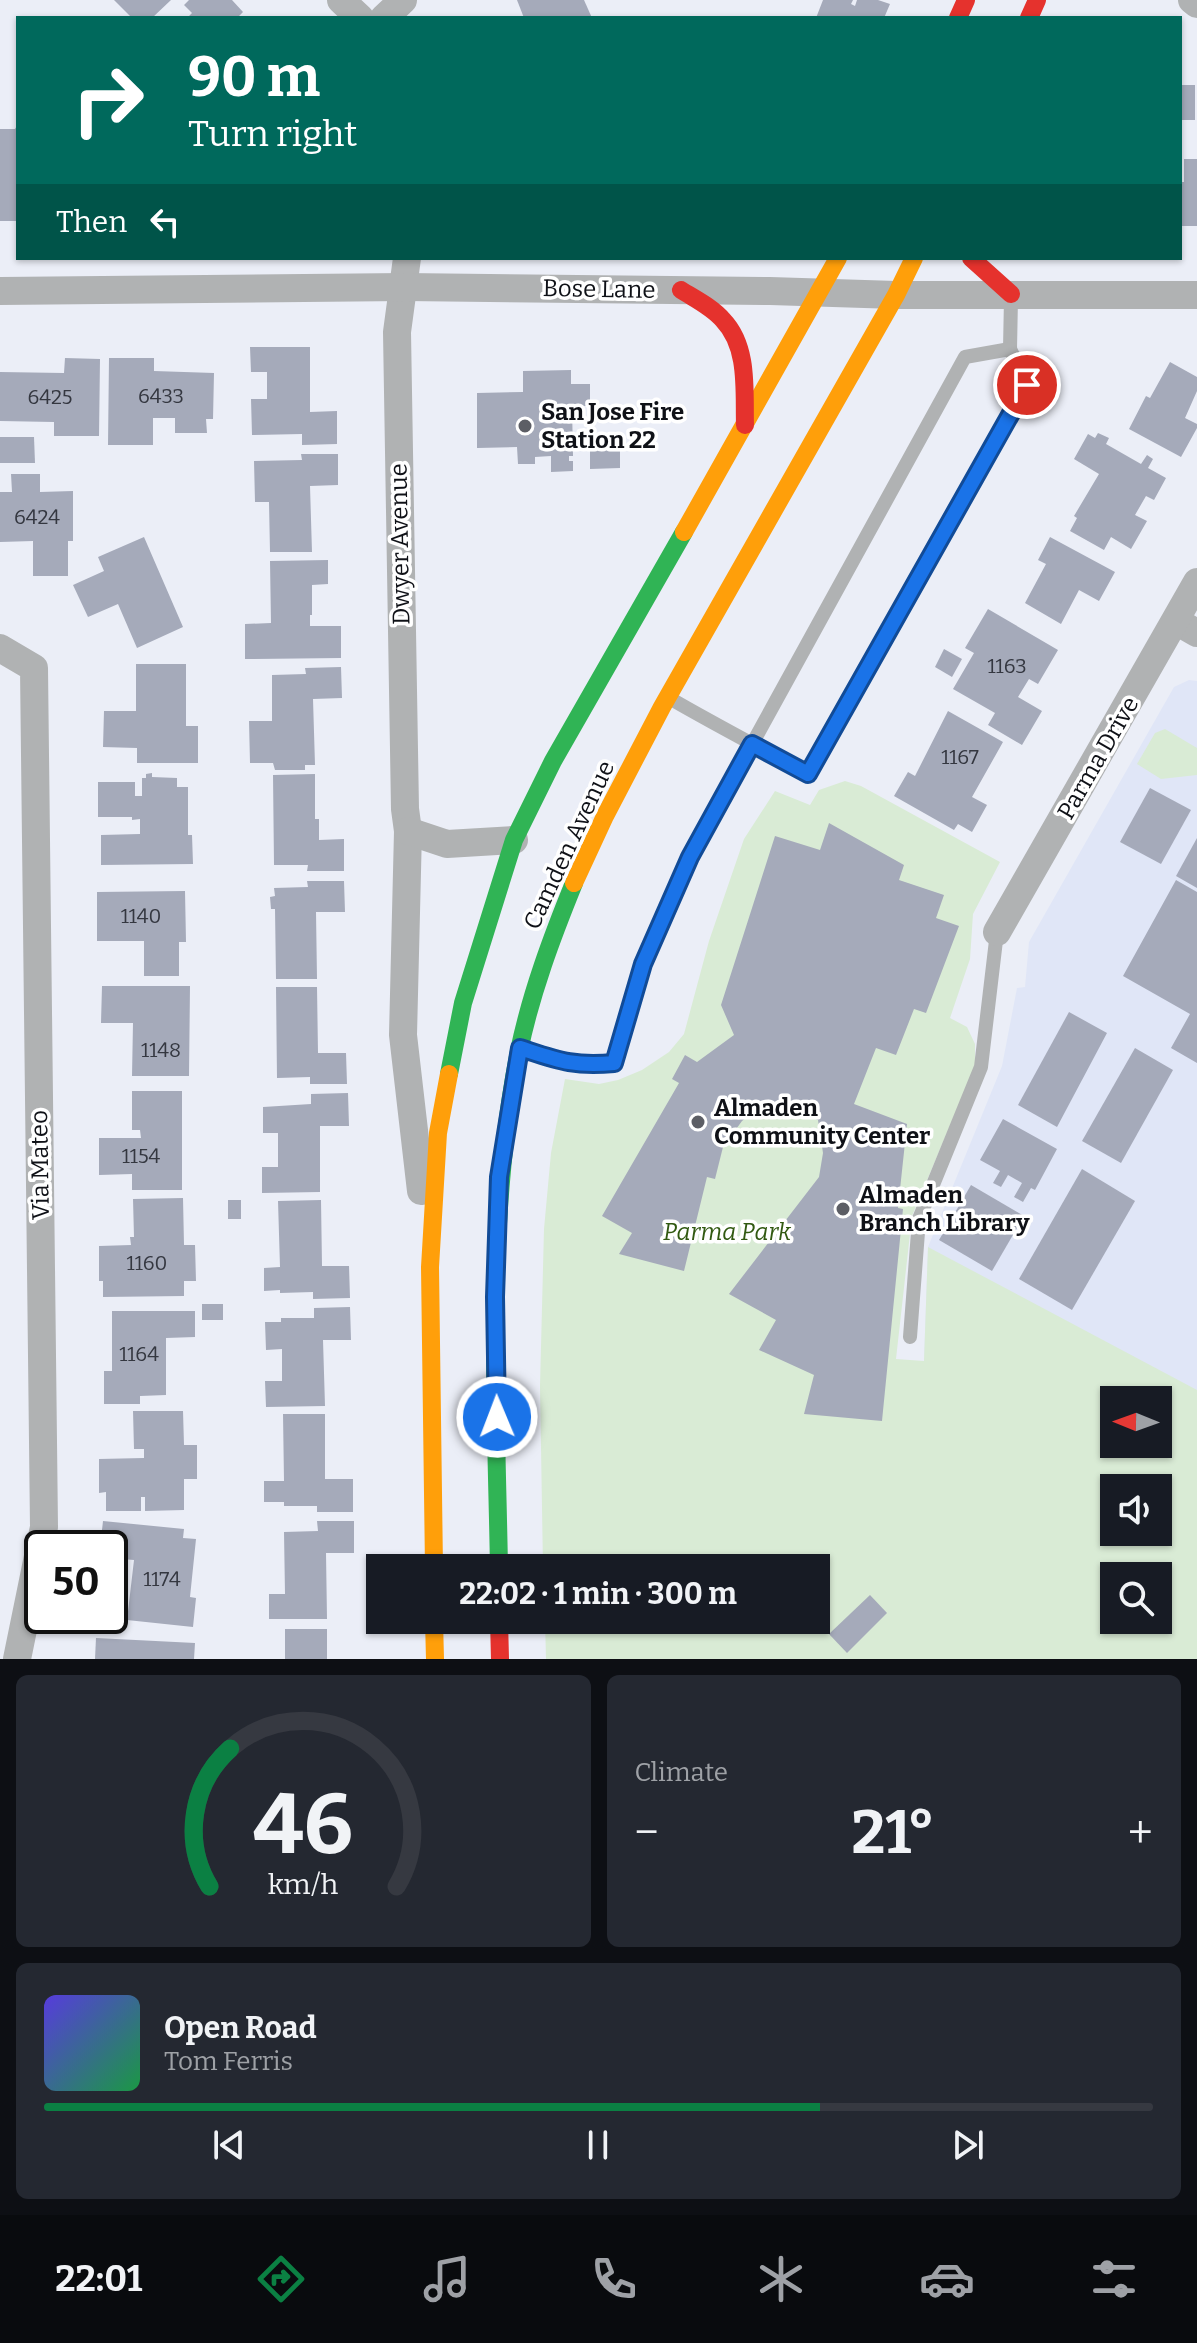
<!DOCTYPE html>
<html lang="en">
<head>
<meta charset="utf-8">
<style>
	body { margin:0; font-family:Bitter,serif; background:#242831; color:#f1f3f6; height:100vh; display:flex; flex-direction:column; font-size:30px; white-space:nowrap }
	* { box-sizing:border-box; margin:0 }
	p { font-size:26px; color:#9ea1a6 }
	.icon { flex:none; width:44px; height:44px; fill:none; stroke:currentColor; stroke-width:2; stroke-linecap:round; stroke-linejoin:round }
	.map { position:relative; height:1659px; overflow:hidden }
	.panel { display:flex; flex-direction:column; gap:16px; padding:16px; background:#0d0f14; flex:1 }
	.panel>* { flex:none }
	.guide { position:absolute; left:16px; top:16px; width:1166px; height:244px; border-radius:0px; box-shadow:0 2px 6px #0004; background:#00695c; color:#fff; overflow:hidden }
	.needle { width:52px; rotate:271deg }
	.buttons { position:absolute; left:1100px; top:1386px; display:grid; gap:16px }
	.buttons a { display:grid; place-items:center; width:72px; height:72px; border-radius:0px; background:#171b24; box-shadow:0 2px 6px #0004; font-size:40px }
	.speed { position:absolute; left:24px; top:1530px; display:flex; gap:16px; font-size:40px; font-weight:700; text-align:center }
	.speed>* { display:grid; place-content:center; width:104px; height:104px; border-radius:50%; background:#171b24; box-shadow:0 2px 6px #0004; line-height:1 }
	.speed .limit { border:4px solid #111; border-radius:12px; background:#fff; color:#111 }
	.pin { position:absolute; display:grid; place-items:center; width:68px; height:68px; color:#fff; margin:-34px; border:4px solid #fff; border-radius:50%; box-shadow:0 2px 8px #0007 }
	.me { position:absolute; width:88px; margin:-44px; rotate:359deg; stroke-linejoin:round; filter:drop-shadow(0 0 6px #0008) }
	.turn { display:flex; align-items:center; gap:28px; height:168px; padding:0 40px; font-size:36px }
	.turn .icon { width:104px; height:104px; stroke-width:2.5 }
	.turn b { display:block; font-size:56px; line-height:68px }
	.then { display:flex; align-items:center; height:76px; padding:0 40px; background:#0003; gap:16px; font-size:30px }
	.big { font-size:60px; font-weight:700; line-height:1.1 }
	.panel .card { flex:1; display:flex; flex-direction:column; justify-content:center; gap:12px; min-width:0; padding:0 28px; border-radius:12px; background:#242831 }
	.panel .dial { align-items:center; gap:0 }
	.dial svg { height:208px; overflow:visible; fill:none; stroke:#363941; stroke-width:7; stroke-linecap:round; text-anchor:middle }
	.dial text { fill:#f1f3f6; stroke:none }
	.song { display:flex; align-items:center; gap:24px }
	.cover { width:96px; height:96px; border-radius:12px; background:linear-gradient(135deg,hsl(250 70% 55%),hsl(140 70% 35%)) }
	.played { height:8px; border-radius:4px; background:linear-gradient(90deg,#0b8043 70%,#363941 70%) }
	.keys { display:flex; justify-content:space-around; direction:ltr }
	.heat { display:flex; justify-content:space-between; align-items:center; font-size:44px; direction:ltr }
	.panel .tiles { flex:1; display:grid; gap:16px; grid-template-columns:1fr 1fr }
	.card:last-child { grid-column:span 2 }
	.trip { position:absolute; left:366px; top:1554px; width:464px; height:80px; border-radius:0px; background:#171b24; box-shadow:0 2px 6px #0004; font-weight:700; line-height:80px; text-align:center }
	.tabs { display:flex; height:128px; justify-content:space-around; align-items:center; background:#090b0e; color:#9ea1a6 }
	.tabs .icon { width:56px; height:56px }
	.tabs .selected { color:#0b8043 }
	.tabs b { font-size:36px; color:#f1f3f6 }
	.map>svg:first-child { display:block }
	.built { fill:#e0e6f7; fill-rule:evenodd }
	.green { fill:#d9ebd5; fill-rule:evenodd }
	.building { fill:#a5aaba }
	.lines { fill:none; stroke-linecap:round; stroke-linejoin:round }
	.lane { stroke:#b0b2b3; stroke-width:14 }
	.street { stroke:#b0b2b3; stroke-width:28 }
	.fast { stroke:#30b455; stroke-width:18 }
	.slow { stroke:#ff9f0a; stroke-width:18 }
	.jam { stroke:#e5322d; stroke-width:18 }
	.route-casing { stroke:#114b97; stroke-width:20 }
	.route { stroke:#1a73e8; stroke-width:14 }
	.poi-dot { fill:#5c5e65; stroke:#fff; stroke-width:3 }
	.labels { text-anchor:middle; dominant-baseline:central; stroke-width:7; stroke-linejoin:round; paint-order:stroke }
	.number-label { font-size:20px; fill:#343740 }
	.street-label { font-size:24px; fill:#0f1117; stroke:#fff }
	.poi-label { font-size:24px; font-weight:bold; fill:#0f1117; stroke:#fff; text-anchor:start }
	.park-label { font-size:24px; font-style:italic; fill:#315911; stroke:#fff }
</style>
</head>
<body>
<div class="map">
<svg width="1197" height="1659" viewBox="0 0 1197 1659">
	<rect width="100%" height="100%" fill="#ebeef7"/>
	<path class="built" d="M1189 680 1197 681V1659H900L924 1361 928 1247 1002 1066 1017 988 1025 987 1029 942 1174 687ZM1114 1400H1158V1444H1114ZM1114 1488H1158V1532H1114ZM1114 1576H1158V1620H1114Z"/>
	<g class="green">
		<path d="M1165 729 1197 748V775L1161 779 1137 764 1155 733Z"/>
		<path d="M845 781 861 786 1000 862 973 914 970 959 950 1018 967 1027 975 1044V1066L912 1216 896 1359 924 1361 928 1247 1197 1390V1659H546L545 1620H816V1568H543L540 1386 544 1229 551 1153 565 1079 599 1084 618 1080 642 1070 669 1052 684 1034 709 941 744 839 775 791 810 805 819 790ZM1114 1400H1158V1444H1114ZM1114 1488H1158V1532H1114ZM1114 1576H1158V1620H1114Z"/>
	</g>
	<g class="building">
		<path d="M114 0H171L152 18H128L130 16Z"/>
		<path d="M189 0H232L243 12 237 18H187L192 13 184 5Z"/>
		<path d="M517 0H584L592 18H524Z"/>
		<path d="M823 0H853L851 4 855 6 857 0H878L890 4 884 18H816Z"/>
		<rect x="1180" y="85" width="15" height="35"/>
		<path d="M18 124V221H0V129H15Z"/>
		<path d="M1184 159H1197V226H1180V182H1184Z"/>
		<path d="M250 347H310V412L337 411V444L302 445V434L252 435 251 399H267V372H251Z"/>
		<path d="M65 358 100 359 99 436H54V422L0 421V372L64 373Z"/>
		<path d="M109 358H154V371L214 373 213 419H206L207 433H175V418H153V445H108Z"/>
		<path d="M1170 362 1197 377V391L1185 418 1197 424V428L1181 457 1129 429 1146 396 1150 398Z"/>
		<path d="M571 370V384H590V406H572L573 456H569V461H573V471L551 472V456L535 457V464H518L517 447 477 448V393L523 392V371Z"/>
		<path d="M1098 433 1109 438 1106 444 1141 464 1147 455 1153 459 1148 468 1166 478 1154 500 1146 496 1135 515 1147 521 1131 549 1111 537 1104 550 1070 531 1077 518 1074 516 1099 474 1074 459 1088 434 1095 438Z"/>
		<path d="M0 437H34L35 463H0Z"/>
		<path d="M620 442V468L590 469V443Z"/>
		<path d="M301 454H338V485L310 486 312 552H270L269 502H255L254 461 302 460Z"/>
		<path d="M11 474H40V492L73 491V541H68V576H33V541L0 542V492H12Z"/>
		<path d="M144 537 183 627 137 648 118 604 88 617 73 585 104 571 98 557Z"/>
		<path d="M1050 537 1115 572 1099 601 1079 590 1061 624 1025 603 1046 564 1038 560Z"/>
		<path d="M328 560V584L312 585V615H310V626H341V658L245 659V624L271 623 270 561Z"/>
		<path d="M988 609 1058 650 1038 684 1029 679 1018 697 1042 711 1022 745 988 725 995 713 953 689 974 653 965 648Z"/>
		<path d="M944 649 962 659 952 677 935 667Z"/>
		<path d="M136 664H186V726H198V763H137V748L103 747 104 711H136Z"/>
		<path d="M341 667 342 698 313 699 315 765H305V770H275L273 763H250L249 721H272V675L306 674 305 668Z"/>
		<path d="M948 711 1003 742 972 797 987 805 972 832 958 824 954 830 894 796 908 772 915 776Z"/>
		<path d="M152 773V777L177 778V787H188V835H192L193 864 101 865V835L140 834V819L132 820V817H98V782H135V796H142V778H146V774Z"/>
		<path d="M315 774V819H319V840L344 839V871H307L308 865H274L273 775Z"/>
		<path d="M1150 788 1191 810 1161 864 1120 842Z"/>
		<path d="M829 823 904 865 899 880 944 895 936 918 959 926 926 1013 914 1009 896 1055 876 1048 854 1104 907 1124 898 1208 903 1209 882 1421 804 1414 814 1375 759 1350 776 1320 729 1294 819 1177 823 1153 818 1120 767 1100 742 1121 723 1147 715 1179 707 1177 684 1271 619 1254 632 1233 602 1216 679 1083 672 1079 685 1055 697 1062 734 1035 721 1005 775 836 820 850Z"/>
		<path d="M1197 838V888L1176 876Z"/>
		<path d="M1176 880 1197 892V1063L1171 1048 1190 1014 1123 976Z"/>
		<path d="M307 881H344L345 912H316L317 979H276L275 909H271L270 897 275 896 274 888 308 887Z"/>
		<path d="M185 891 186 942H179V976H144V941H97V892Z"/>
		<path d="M102 986H190L189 1076H132L133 1023H101Z"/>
		<path d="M276 987H317L318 1053H346L347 1084H310V1077L277 1078Z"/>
		<path d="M1069 1012 1107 1033 1057 1127 1018 1105Z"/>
		<path d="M1135 1048 1173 1070 1121 1163 1082 1141Z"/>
		<path d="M132 1091H182V1190H132V1174L99 1175V1138H141L140 1130H132Z"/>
		<path d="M348 1093 349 1126H320V1192L262 1193V1167H278V1133H263V1107L311 1104V1094Z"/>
		<path d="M1003 1119 1057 1149 1035 1190 1031 1188 1023 1202 1014 1197 1022 1183 1008 1175 1001 1187 993 1183 1000 1171 980 1160Z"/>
		<path d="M1082 1169 1135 1201 1072 1310 1019 1279Z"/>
		<path d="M971 1185 1024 1216 992 1271 939 1240Z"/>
		<path d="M183 1198 184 1245H195L196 1281H184V1296L103 1297V1281H99V1246L131 1245 130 1237H134L133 1199Z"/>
		<rect x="228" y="1200" width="13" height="19"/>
		<path d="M321 1200 322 1266H349L350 1298 313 1299V1292L280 1293V1290L264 1291V1268L280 1267 278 1201Z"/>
		<rect x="202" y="1304" width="21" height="16"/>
		<path d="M350 1307 351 1340H323L325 1406 266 1407 265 1381H282V1349L266 1350 265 1322H281V1318H314V1308Z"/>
		<path d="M112 1311H195V1337L166 1338V1395L140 1396V1404H104V1371H112Z"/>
		<path d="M133 1411H183L184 1445H197V1479H184V1510L145 1511V1497H141V1511H106V1492L99 1493V1459L144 1458V1449H134Z"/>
		<path d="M283 1414H325V1479H353V1512H317V1506H284V1502H264V1481H284Z"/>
		<path d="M103 1521 184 1529 183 1538 196 1539 190 1597 196 1598 193 1627 127 1620 134 1560 110 1558V1548H100Z"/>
		<path d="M317 1521H354V1553H326L327 1619H269V1594H285L284 1532 318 1531Z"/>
		<path d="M870 1595 887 1613 847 1653 829 1634Z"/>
		<rect x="285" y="1629" width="42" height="30"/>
		<path d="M96 1638 195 1643 194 1659H95Z"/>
	</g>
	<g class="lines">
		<g class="lane">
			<path d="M1010 349 1011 298"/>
			<path d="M524 1050C559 1061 576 1066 614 1063L643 964 690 857 965 357 1010 349 1027 385 808 774C762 749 716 725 671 699"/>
			<path d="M910 1337 919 1219 981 1067 997 932"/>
		</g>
		<g class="street">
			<path d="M341 0 360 18"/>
			<path d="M1192 0 1197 4"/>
			<path d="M384 18 403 0"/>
			<path d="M407 258 397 332 405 809 408 831 403 1035 421 1191"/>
			<path d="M0 291 405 287 770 291 896 295H1197"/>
			<path d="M1176 621 1197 633"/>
			<path d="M0 648 34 668 44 1527 17 1659"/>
			<path d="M408 831 447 844 514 840"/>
			<path d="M997 932 1197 582"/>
		</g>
		<g class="fast">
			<path d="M449 1074 463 1003 514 840 553 761 684 532"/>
			<path d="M499 1568C496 1395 485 1221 519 1051 531 993 552 937 574 883"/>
		</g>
		<g class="slow">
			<path d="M684 532 838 258"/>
			<path d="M574 883 605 816 662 707 896 295 914 258"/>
			<path d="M434 1568 430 1267 438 1133 449 1074"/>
			<path d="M434 1620 435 1659"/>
		</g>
		<g class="jam">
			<path d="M958 18 966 0"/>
			<path d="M1029 18 1037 0"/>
			<path d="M971 258 1011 294"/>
			<path d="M681 290C695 299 712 307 723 320 749 347 744 391 745 425"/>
			<path d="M499 1620 500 1659"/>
		</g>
	</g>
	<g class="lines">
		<g class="route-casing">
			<path id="route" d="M497 1417 495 1297 499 1177 520 1048C557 1060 573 1067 614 1063L643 964 690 857 752 744 808 774 1027 385"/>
		</g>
		<use href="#route" class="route"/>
	</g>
	<g class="poi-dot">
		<circle cx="525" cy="426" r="8"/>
		<circle cx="698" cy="1122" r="8"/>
		<circle cx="843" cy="1209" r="8"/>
	</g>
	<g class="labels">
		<g class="number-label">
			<text x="161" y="396">6433</text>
			<text x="50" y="397">6425</text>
			<text x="37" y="517">6424</text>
			<text x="1007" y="666">1163</text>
			<text x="960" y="757">1167</text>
			<text x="141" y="916">1140</text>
			<text x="161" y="1050">1148</text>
			<text x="141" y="1156">1154</text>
			<text x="147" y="1263">1160</text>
			<text x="139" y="1354">1164</text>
			<text x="162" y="1579">1174</text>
		</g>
		<g class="street-label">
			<text transform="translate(599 289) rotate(1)">Bose Lane</text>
			<text transform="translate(400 544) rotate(-91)">Dwyer Avenue</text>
			<text transform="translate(1098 758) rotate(-60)">Parma Drive</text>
			<text transform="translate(569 845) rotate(-65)">Camden Avenue</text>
			<text transform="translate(40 1165) rotate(-91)">Via Mateo</text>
		</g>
		<g class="poi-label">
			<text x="541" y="412">San Jose Fire<tspan x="541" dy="28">Station 22</tspan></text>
			<text x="714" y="1108">Almaden<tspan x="714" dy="28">Community Center</tspan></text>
			<text x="859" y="1195">Almaden<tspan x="859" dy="28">Branch Library</tspan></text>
		</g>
		<g class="park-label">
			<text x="727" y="1232">Parma Park</text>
		</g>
	</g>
</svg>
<div class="buttons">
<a><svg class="needle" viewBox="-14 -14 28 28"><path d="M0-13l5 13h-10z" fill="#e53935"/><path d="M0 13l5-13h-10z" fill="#9ea1a6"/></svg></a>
<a><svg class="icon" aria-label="sound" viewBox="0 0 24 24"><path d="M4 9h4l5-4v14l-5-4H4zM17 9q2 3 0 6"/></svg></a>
<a><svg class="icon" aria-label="search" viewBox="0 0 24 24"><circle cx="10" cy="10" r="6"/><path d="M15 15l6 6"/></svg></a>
</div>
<div class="speed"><div class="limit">50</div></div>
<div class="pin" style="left:1027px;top:385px;background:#d93025"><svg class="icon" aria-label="arrive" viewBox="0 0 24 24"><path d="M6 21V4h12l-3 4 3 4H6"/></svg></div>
<svg class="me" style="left:497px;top:1417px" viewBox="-20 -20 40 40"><circle r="17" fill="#1a73e8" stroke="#fff" stroke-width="3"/><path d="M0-11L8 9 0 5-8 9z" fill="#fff"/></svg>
<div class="trip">22:02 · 1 min · 300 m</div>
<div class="guide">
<div class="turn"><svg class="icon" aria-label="right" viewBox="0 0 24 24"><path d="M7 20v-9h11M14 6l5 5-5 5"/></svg><div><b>90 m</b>Turn right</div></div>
<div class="then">Then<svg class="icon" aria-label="left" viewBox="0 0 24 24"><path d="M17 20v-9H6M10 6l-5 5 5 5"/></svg></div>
</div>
</div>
<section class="panel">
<div class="tiles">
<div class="card dial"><svg viewBox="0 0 100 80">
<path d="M14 69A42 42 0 1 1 86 69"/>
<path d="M14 69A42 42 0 0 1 22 16" stroke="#0b8043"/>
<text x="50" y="56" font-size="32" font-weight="700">46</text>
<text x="50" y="72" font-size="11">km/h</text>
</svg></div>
<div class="card"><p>Climate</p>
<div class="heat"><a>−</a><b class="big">21°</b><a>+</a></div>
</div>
<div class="card">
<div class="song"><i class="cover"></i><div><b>Open Road</b><p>Tom Ferris</p></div></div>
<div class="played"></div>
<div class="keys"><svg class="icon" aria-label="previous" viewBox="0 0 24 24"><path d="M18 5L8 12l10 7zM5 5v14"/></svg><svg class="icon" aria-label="pause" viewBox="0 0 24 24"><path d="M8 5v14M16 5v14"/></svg><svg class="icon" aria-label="next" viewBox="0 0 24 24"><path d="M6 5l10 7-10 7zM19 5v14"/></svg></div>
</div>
</div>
</section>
<nav class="tabs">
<b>22:01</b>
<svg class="icon selected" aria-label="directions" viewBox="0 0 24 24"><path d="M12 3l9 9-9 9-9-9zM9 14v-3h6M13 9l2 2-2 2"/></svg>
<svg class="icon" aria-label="music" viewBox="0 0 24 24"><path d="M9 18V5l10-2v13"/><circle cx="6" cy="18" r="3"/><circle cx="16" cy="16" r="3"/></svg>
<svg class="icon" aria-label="phone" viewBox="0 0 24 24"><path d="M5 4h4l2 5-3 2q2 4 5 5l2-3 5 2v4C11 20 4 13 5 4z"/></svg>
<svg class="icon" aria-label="climate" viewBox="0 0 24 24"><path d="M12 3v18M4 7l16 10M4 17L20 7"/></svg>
<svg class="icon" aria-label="car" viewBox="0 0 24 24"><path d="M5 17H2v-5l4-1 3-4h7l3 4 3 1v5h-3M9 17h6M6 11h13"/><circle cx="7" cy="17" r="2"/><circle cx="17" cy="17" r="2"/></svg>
<svg class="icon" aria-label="filters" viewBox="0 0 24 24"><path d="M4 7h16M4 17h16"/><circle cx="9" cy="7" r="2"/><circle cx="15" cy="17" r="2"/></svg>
</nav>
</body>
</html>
